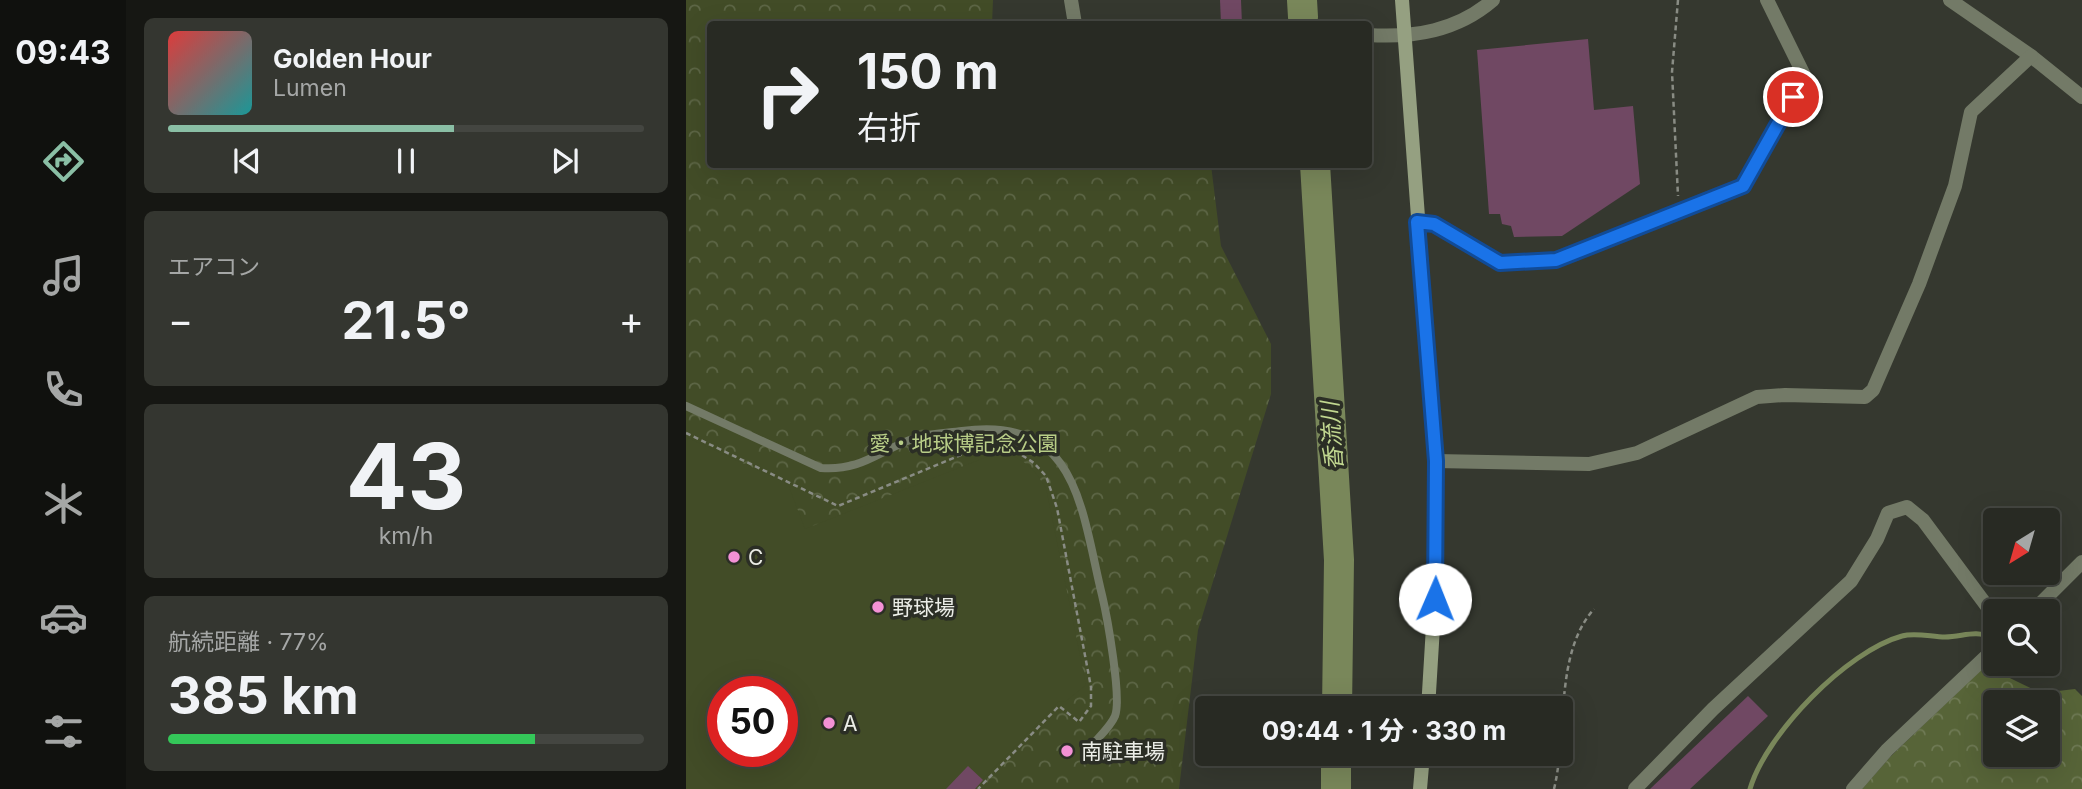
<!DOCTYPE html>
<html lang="ja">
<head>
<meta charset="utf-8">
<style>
	body { margin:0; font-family:Inter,"Noto Sans JP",sans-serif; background:#343630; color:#f1f3f6; height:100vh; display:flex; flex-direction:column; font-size:26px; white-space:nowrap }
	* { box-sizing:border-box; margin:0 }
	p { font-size:23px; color:#a5a7a6 }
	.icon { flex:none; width:38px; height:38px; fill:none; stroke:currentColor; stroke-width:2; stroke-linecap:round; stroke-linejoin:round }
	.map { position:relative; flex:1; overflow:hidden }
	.sheet { display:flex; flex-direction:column; gap:18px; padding:18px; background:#161713; width:560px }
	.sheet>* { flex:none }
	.hud { position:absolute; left:21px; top:21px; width:665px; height:147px; border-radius:7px; box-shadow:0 7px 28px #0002,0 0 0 2px #444641; background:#282a23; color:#f1f3f6; overflow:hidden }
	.needle { width:46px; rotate:217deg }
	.buttons { position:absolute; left:1297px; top:508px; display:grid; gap:14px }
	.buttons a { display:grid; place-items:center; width:77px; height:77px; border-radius:7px; background:#282a23; box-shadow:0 7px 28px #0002,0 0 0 2px #444641; font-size:35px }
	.speed { position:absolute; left:21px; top:676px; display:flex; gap:14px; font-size:35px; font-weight:700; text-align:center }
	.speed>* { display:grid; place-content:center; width:91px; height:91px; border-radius:50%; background:#282a23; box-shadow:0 7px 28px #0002,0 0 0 2px #444641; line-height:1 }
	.speed .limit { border:10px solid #d22; background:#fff; color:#111 }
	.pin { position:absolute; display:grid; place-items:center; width:60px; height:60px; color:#fff; margin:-30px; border:4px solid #fff; border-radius:50%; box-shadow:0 2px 7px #0007 }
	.me { position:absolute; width:77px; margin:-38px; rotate:1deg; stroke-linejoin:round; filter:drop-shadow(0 0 5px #0008) }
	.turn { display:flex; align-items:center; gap:24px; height:147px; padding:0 35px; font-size:32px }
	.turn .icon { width:91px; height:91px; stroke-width:2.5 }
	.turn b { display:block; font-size:49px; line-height:60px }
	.big { font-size:52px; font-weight:700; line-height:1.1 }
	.sheet .widget { flex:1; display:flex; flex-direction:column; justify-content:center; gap:10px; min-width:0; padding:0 24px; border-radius:10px; background:#343630 }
	.sheet .dial { align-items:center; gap:0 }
	.dial b { font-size:91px; line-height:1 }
	.song { display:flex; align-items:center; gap:21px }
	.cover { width:84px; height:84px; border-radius:10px; background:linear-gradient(135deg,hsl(0 70% 55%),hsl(180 70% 35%)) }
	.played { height:7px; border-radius:4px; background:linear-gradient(90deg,#8abfa5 60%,#444641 60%) }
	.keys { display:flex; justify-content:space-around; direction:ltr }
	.heat { display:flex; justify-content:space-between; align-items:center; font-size:38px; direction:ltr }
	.charge { height:10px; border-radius:5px; background:linear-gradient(90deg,#34c759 77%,#444641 0) }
	.trip { position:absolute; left:509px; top:696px; width:378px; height:70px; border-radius:7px; background:#282a23; box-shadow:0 7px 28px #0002,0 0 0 2px #444641; font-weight:700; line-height:70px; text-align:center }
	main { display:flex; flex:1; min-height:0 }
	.menu { display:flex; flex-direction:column; width:126px; justify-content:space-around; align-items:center; background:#10110e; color:#a5a7a6 }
	.menu .icon { width:49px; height:49px }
	.menu .current { color:#8abfa5 }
	.menu b { font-size:32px; color:#f1f3f6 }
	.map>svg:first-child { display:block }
	.forest { fill:url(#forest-crowns); fill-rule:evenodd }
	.park { fill:url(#park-crowns); fill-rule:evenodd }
	.pitch { fill:#424c27; fill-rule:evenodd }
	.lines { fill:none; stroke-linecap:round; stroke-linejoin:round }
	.stream { stroke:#79875a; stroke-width:5 }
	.river { stroke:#79875a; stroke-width:30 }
	.building { fill:#704863 }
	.path { stroke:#898c84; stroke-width:2.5; stroke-dasharray:5 3.5; stroke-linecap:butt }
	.lane { stroke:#737a67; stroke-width:8 }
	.street { stroke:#737a67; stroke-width:14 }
	.secondary { stroke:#95a081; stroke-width:14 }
	.route-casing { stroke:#114b97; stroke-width:18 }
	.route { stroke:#1a73e8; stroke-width:12 }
	.poi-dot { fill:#f391d5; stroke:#2b2e25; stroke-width:2.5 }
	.labels { text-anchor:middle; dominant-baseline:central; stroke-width:7; stroke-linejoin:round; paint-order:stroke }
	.park-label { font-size:21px; fill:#b8cd87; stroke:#2b2e25 }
	.poi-label { font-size:21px; fill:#ebede7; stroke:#2b2e25; text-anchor:start }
	.water-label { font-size:23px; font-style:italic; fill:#c1d790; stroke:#2b2e25 }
</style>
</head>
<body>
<main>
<nav class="menu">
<b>09:43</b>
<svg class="icon current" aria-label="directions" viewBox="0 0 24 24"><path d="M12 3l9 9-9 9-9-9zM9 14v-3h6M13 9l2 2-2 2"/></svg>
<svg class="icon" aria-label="music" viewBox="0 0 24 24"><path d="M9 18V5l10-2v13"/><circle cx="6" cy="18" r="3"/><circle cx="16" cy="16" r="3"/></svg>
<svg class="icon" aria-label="phone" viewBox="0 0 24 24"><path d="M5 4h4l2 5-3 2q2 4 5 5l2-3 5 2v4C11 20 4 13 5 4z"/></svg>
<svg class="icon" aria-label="climate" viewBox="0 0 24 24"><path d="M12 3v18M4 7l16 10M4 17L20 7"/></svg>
<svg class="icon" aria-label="car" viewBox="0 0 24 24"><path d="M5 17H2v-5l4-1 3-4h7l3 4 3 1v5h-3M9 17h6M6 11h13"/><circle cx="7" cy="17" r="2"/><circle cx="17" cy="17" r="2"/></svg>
<svg class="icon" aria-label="filters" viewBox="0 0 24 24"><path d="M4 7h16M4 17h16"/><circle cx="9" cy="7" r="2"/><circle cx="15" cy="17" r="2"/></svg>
</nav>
<section class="sheet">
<div class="widget">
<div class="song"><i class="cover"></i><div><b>Golden Hour</b><p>Lumen</p></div></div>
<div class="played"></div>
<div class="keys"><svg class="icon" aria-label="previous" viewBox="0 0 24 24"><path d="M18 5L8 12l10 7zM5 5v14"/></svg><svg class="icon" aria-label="pause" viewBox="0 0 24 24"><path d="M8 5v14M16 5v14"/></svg><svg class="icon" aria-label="next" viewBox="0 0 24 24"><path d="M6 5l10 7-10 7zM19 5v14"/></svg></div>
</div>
<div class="widget"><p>エアコン</p>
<div class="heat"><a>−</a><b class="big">21.5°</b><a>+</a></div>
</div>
<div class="widget dial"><b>43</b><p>km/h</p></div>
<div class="widget"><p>航続距離 · 77%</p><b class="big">385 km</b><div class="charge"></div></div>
</section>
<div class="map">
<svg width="1396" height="789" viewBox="0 0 1396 789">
	<defs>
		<pattern id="forest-crowns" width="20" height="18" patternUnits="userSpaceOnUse" patternTransform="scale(1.75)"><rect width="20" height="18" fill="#576438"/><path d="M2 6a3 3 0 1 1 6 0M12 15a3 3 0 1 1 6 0" fill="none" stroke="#6f7a55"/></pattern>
		<pattern id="park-crowns" width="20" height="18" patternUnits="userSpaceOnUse" patternTransform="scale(1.75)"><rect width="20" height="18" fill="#424c27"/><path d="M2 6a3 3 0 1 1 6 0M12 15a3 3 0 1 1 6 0" fill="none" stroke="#5d6646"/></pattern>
	</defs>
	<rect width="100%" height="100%" fill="#35382f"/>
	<path class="forest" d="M1299 666 1355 693 1389 689 1396 696V789H1176L1205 756ZM1309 702H1362V754H1309Z"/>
	<path class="park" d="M0 0H307L306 24H24V164L525 165 535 246 585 344V394L512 630 493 789H0ZM37 691H96V751H37Z"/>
	<path class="pitch" d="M0 437 102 484 119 529 313 452C338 458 347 467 360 488L400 685 380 701 372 702 287 789H0ZM37 691H96V751H37Z"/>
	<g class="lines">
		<path class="stream" d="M1064 789C1080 734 1161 651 1216 636 1229 632 1246 637 1259 637 1277 637 1289 629 1306 638"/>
		<g class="river">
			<path d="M616 0 617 17"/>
			<path d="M629 164 653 560 651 709"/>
			<path d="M650 789V754"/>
		</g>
	</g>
	<g class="building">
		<path d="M534 0H555L556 24H535Z"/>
		<path d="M902 39 908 110 947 106 954 184 876 236 828 237 825 226 816 224 814 214H803L791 50Z"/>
		<path d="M1062 696 1082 716 1004 789H964Z"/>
		<path d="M282 766 297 780 289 789H260Z"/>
	</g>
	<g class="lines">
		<g class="path">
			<path d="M992 0 986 72 992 196"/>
			<path d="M0 433 152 506 282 452 310 447 331 452 348 463 360 476 371 508 405 687V706L393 722 373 706 292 789"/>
			<path d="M868 789C882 732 868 654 908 609"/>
		</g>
		<path class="lane" d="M0 406 135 468C176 471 192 451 229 438 243 433 261 433 276 431 392 415 395 509 416 595 421 616 436 698 429 716 425 726 413 737 406 745"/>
		<g class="street">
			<path d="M385 0 389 24"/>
			<path d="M1264 0 1345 56 1396 97"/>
			<path d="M682 35C728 38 771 31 807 0"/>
			<path d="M731 222 749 224 814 263 870 260 1057 186 1118 75 1081 0"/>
			<path d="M750 461 903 464 951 453 1071 397 1099 395 1179 397 1187 390 1233 284 1269 186 1285 112 1345 56"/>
			<path d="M1347 611 1396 562"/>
			<path d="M949 789 1027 709 1165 581 1191 539 1202 513 1221 507 1237 520 1309 617"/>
			<path d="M1167 789 1201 750 1309 648"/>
		</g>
		<g class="secondary">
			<path d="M716 0 750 461V577L742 709"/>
			<path d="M734 789 737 754"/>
		</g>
	</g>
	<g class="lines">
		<g class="route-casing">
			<path id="route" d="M749 599 750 461 731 222 748 224 814 263 870 260 1057 186 1107 97"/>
		</g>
		<use href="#route" class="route"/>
	</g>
	<g class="poi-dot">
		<circle cx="48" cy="557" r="7"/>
		<circle cx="192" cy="607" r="7"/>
		<circle cx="143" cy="723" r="7"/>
		<circle cx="381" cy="751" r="7"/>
	</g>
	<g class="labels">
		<g class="park-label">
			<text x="278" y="443">愛・地球博記念公園</text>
		</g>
		<g class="poi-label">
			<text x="62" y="557">C</text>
			<text x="206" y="607">野球場</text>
			<text x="157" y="723">A</text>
			<text x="395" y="751">南駐車場</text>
		</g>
		<g class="water-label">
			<text transform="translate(646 436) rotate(-94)">香流川</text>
		</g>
	</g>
</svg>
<div class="buttons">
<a><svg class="needle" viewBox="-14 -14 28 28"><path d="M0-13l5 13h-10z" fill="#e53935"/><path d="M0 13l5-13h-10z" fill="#a5a7a6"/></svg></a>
<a><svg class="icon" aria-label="search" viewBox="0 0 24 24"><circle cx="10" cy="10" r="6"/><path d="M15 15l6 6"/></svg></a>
<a><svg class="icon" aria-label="layers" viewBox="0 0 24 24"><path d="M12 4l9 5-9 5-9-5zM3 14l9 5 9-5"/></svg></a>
</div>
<div class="speed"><div class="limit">50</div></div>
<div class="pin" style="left:1107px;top:97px;background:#d93025"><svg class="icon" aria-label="arrive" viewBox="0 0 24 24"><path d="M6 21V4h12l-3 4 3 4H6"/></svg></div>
<svg class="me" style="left:749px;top:599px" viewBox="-20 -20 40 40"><circle r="19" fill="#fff"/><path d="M0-13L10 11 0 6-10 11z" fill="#1a73e8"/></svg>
<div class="trip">09:44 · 1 分 · 330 m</div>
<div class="hud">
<div class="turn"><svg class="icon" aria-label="right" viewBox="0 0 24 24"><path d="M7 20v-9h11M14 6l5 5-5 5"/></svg><div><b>150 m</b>右折</div></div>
</div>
</div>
</main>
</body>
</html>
